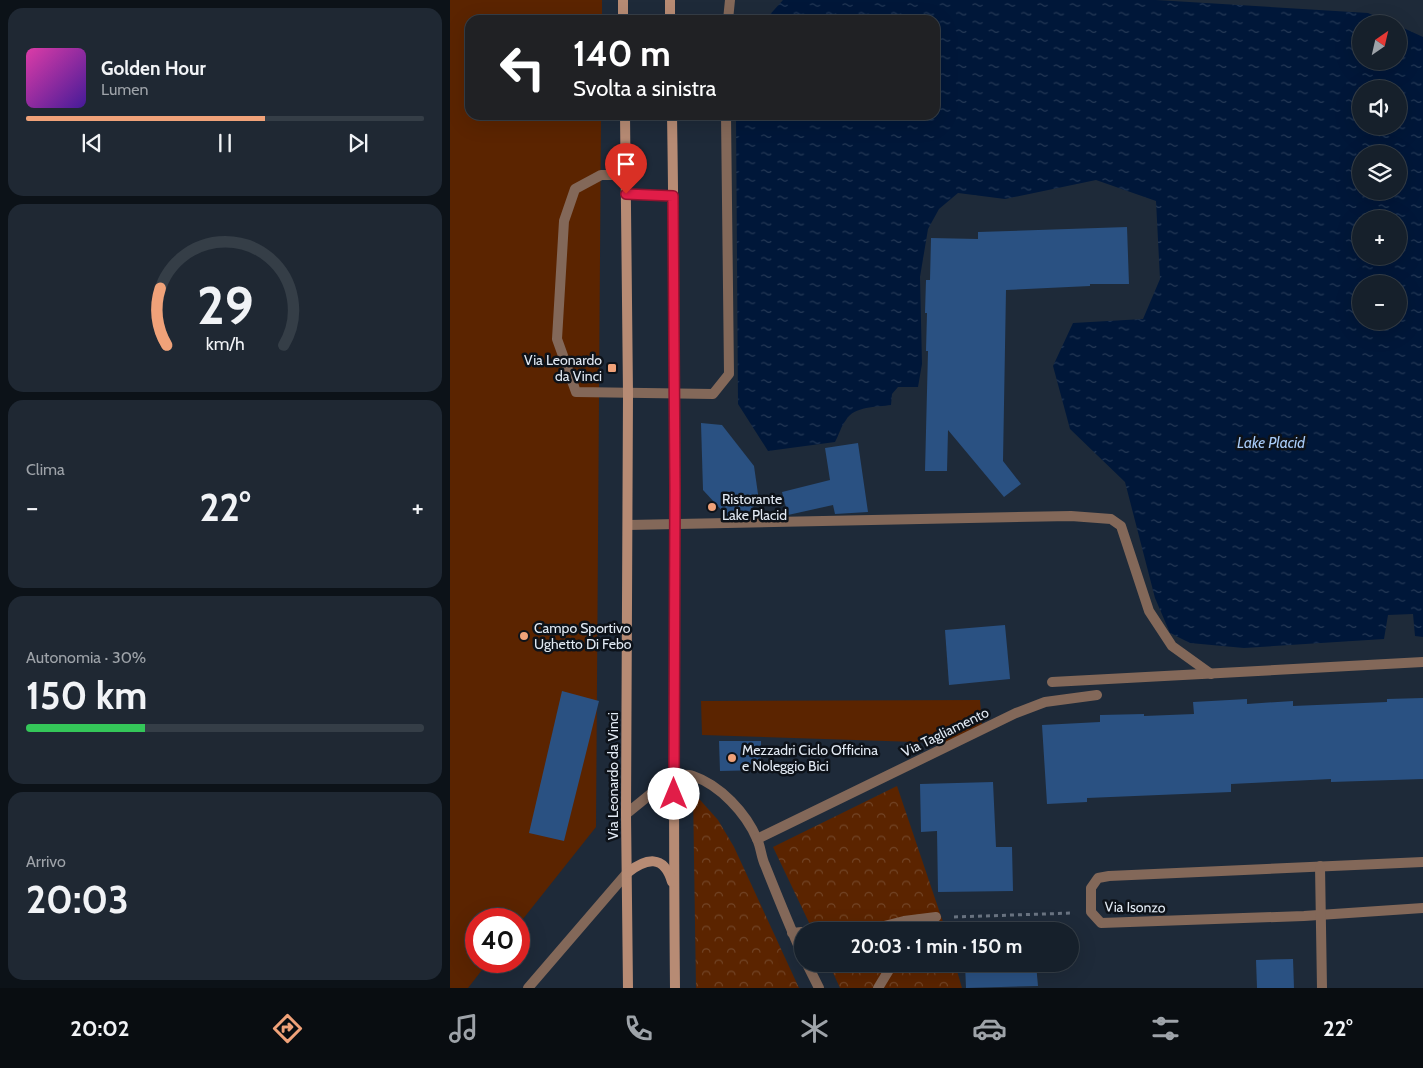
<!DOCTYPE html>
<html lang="it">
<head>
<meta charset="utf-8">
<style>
	body { margin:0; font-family:Cabin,sans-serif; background:#1f2833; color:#f1f3f6; height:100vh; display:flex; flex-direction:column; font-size:19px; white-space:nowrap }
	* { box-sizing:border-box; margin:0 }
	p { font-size:16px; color:#9ea3a9 }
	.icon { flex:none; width:28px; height:28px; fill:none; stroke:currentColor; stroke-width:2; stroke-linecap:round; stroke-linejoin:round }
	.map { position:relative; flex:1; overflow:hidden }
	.sheet { display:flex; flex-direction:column; gap:8px; padding:8px; background:#0c1218; width:450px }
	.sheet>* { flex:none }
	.top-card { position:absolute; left:15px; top:15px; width:475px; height:105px; border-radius:15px; box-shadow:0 5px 20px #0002,0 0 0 1px #353e47; background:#202124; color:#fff; overflow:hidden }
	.needle { width:32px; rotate:34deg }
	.fabs { position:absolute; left:902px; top:15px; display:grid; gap:10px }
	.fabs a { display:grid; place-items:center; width:55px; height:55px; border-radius:50%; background:#16202b; box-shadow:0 5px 20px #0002,0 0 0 1px #353e47; font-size:25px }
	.speed { position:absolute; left:15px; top:908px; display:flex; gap:10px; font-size:25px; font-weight:700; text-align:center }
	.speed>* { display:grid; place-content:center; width:65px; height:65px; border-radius:50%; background:#16202b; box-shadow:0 5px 20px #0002,0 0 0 1px #353e47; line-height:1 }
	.speed .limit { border:8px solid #d22; background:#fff; color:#111 }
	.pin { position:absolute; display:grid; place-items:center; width:42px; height:42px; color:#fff; margin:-51px -21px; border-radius:50% 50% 50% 0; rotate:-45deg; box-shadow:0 0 5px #0007 }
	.pin .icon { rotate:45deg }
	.me { position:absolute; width:55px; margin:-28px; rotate:0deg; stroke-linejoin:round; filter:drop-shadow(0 0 4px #0008) }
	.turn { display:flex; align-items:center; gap:18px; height:105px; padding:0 25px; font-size:22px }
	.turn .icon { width:65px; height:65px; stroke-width:2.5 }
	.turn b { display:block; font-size:35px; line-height:42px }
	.big { font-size:38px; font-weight:700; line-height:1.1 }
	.sheet .widget { flex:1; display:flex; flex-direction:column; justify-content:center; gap:8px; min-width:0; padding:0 18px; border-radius:15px; background:#1f2833 }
	.sheet .dial { align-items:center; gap:0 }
	.dial svg { height:130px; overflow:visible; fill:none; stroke:#353e47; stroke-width:7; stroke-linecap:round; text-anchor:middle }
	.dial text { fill:#f1f3f6; stroke:none }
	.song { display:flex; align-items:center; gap:15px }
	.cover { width:60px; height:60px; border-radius:8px; background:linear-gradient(135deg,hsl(320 70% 55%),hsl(260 70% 35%)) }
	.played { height:5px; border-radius:2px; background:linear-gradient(90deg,#f0a279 60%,#353e47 60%) }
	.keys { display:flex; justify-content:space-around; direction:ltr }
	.heat { display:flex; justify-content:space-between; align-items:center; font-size:28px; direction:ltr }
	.charge { height:8px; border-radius:4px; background:linear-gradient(90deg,#34c759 30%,#353e47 0) }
	.trip { position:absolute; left:344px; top:922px; width:285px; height:50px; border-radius:25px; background:#16202b; box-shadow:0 5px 20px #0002,0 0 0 1px #353e47; font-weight:700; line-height:50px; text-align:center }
	.dock { display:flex; height:80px; justify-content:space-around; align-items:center; background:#090d11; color:#9ea3a9 }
	.dock .icon { width:35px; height:35px }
	.dock .selected { color:#f0a279 }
	.dock b { font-size:22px; color:#f1f3f6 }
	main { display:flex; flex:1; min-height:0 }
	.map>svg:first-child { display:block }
	.green { fill:#5b2400 }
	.forest { fill:url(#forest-crowns) }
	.water { fill:url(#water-ripples); fill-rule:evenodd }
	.building { fill:#2a5182 }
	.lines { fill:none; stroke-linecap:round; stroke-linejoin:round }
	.path { stroke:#6a7482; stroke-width:3; stroke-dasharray:4 4; stroke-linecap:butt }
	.lane { stroke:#836859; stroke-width:10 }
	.street { stroke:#836859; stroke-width:10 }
	.secondary { stroke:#b78b74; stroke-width:10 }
	.route-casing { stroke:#92132f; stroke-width:12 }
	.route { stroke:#e11d48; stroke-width:9 }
	.poi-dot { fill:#f0a279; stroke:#0d1219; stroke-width:2 }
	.labels { text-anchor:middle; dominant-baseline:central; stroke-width:5; stroke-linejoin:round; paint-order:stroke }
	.poi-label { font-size:14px; fill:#e2eaf4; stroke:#0d1219; text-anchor:start }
	.street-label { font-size:14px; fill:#e2eaf4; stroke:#0d1219 }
	.water-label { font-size:15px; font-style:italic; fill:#a9ccf9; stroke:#0d1219 }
</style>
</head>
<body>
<main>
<section class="sheet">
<div class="widget">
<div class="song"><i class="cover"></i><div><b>Golden Hour</b><p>Lumen</p></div></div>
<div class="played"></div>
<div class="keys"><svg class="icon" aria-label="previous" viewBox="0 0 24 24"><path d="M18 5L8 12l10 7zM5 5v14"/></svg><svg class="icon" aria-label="pause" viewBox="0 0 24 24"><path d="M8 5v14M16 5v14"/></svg><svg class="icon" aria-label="next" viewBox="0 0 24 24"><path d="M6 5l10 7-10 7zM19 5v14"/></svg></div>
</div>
<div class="widget dial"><svg viewBox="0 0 100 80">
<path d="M14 69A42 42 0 1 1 86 69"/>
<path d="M14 69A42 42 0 0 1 10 34" stroke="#f0a279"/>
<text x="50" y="56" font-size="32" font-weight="700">29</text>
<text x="50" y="72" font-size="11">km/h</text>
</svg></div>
<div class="widget"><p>Clima</p>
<div class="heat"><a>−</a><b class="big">22°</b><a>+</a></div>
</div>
<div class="widget"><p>Autonomia · 30%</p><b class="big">150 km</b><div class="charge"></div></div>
<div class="widget"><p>Arrivo</p><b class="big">20:03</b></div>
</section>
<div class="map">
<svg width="973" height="988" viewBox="0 0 973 988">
	<defs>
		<pattern id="forest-crowns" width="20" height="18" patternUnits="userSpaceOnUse" patternTransform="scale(1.25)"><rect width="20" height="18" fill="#5b2400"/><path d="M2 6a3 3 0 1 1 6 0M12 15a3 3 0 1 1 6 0" fill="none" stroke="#724426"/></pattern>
		<pattern id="water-ripples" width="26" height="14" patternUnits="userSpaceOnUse" patternTransform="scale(1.25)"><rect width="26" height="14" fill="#001739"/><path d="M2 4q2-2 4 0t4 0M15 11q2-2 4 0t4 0" fill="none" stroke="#253956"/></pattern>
	</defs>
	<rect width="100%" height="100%" fill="#1e2a39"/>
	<g class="green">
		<path d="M0 0H152V20H20V115H151L146 827 69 924V919H26V961H39L18 988H0Z"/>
		<path d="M530 700 532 724 497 743 252 735 251 701Z"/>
	</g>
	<g class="forest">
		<path d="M447 786 496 931H363L323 847Z"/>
		<path d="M243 792 268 820 284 847 349 988H246Z"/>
		<path d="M379 964H505L512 988H390Z"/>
	</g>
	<path class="water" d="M333 0H706L918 13 943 24H911V61H949V26L973 37V637L965 636 963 614 938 615 934 639 794 648 740 643 720 633 705 598 675 482 620 429 603 366 623 323 693 319 710 279 706 201 646 180 555 199 508 193 489 209 478 229 470 277 472 364 468 387H448L442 394 441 405C427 407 404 406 396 420 391 426 389 435 385 442L318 451 288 404 286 115H485V20H315ZM911 89H949V126H911ZM911 154H949V191H911ZM911 219H949V256H911ZM911 284H949V321H911Z"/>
	<g class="building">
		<path d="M677 227 679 284H640V286L556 290 553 461 571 484 554 497 498 430 497 471H475L478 351H476L477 313H475L476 280H480L481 238 528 239V232Z"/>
		<path d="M251 423 272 425 304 466 309 501 295 516H277L253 490Z"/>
		<path d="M408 443 418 512 385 514 383 505 338 515 332 492 380 480 375 448Z"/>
		<path d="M555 625 560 679 499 685 495 630Z"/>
		<path d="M112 691 149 701 114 841 79 833Z"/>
		<path d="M973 698V779L881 782V779L781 784V792L637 798V802L597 804 592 725 650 722V715L694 714V716L744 714 743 702 797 699V704L843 701V706L937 702V699Z"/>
		<path d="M269 741H311V770L270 771Z"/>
		<path d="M543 782 546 847H562L563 891 488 892 487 831 471 832 470 784Z"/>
		<path d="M843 959 844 988H807L806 960Z"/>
		<path d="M515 964H586L588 986 516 988Z"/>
	</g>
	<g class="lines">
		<path class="path" d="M504 917 623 913"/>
		<g class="lane">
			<path d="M278 20 280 0"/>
			<path d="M175 175H151L125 189 114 221 107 339 126 392 263 394 279 374 276 115"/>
			<path d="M178 525 621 516 661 519 671 526 699 611 722 646 761 674"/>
			<path d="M602 682 973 662"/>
			<path d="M414 931 454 921 486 917"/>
			<path d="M342 933 352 932"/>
			<path d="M78 988 177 873"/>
			<path d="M428 988 439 970 441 964"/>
		</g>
		<g class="street">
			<path d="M176 814 224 775C230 775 237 774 243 776 270 785 296 813 307 839 311 847 311 857 315 865 327 895 339 925 352 954"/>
			<path d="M307 839 566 713 595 702 647 695"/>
			<path d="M973 862 659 876 648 878 641 888V912L651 923 854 916 973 908"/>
			<path d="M870 866 872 988"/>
			<path d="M357 964 369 988"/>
		</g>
		<g class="secondary">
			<path d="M173 0V20"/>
			<path d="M220 0V20"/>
			<path d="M175 115 178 394 176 814 178 988"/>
			<path d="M222 115C227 406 222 697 225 988"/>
			<path d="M176 194 223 196"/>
			<path d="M177 873C196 858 214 854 222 882"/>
		</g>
	</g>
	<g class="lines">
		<g class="route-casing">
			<path id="route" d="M176 194 223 196 225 489 224 794"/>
		</g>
		<use href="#route" class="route"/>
	</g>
	<g class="poi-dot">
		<rect x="157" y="363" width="10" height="10" rx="2.5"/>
		<circle cx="262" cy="507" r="5"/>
		<circle cx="74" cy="636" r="5"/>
		<circle cx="282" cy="758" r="5"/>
	</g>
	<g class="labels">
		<g class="poi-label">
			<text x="152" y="360" text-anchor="end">Via Leonardo<tspan x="152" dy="16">da Vinci</tspan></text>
			<text x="272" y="499">Ristorante<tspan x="272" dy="16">Lake Placid</tspan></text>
			<text x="84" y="628">Campo Sportivo<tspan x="84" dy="16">Ughetto Di Febo</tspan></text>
			<text x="292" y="750">Mezzadri Ciclo Officina<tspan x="292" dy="16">e Noleggio Bici</tspan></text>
		</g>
		<g class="street-label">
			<text transform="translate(495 732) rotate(-26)">Via Tagliamento</text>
			<text transform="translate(163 776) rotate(-90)">Via Leonardo da Vinci</text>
			<text transform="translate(685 907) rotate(1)">Via Isonzo</text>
		</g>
		<g class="water-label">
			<text x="821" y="443">Lake Placid</text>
		</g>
	</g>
</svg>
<div class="fabs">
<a><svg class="needle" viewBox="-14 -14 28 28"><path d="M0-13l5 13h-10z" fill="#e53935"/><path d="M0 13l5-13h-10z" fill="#9ea3a9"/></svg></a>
<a><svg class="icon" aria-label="sound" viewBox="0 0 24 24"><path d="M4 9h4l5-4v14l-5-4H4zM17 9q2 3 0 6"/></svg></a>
<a><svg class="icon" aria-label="layers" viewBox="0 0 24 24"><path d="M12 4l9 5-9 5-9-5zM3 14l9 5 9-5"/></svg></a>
<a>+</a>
<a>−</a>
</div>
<div class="speed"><div class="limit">40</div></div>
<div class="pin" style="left:176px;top:194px;background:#d93025"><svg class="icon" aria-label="arrive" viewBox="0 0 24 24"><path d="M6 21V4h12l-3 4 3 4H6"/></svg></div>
<svg class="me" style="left:224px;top:794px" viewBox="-20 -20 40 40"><circle r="19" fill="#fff"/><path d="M0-13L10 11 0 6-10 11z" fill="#e11d48"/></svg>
<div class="trip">20:03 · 1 min · 150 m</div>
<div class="top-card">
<div class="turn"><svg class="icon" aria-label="left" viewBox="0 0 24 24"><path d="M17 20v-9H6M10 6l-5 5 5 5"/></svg><div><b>140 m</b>Svolta a sinistra</div></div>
</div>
</div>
</main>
<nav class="dock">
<b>20:02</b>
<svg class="icon selected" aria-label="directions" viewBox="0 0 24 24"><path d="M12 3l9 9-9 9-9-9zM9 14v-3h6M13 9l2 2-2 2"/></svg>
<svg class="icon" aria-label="music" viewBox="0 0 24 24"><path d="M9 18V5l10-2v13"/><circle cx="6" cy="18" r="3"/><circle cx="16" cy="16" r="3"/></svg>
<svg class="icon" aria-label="phone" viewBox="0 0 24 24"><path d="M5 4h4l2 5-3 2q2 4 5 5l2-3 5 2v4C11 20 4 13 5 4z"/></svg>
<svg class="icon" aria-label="climate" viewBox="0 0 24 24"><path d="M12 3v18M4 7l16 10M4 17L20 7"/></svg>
<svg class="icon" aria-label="car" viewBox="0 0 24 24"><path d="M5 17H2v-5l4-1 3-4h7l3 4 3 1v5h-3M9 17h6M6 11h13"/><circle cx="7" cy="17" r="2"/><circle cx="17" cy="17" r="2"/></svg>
<svg class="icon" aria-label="filters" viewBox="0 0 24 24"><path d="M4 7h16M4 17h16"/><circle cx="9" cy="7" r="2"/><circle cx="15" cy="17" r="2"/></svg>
<b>22°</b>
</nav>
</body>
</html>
